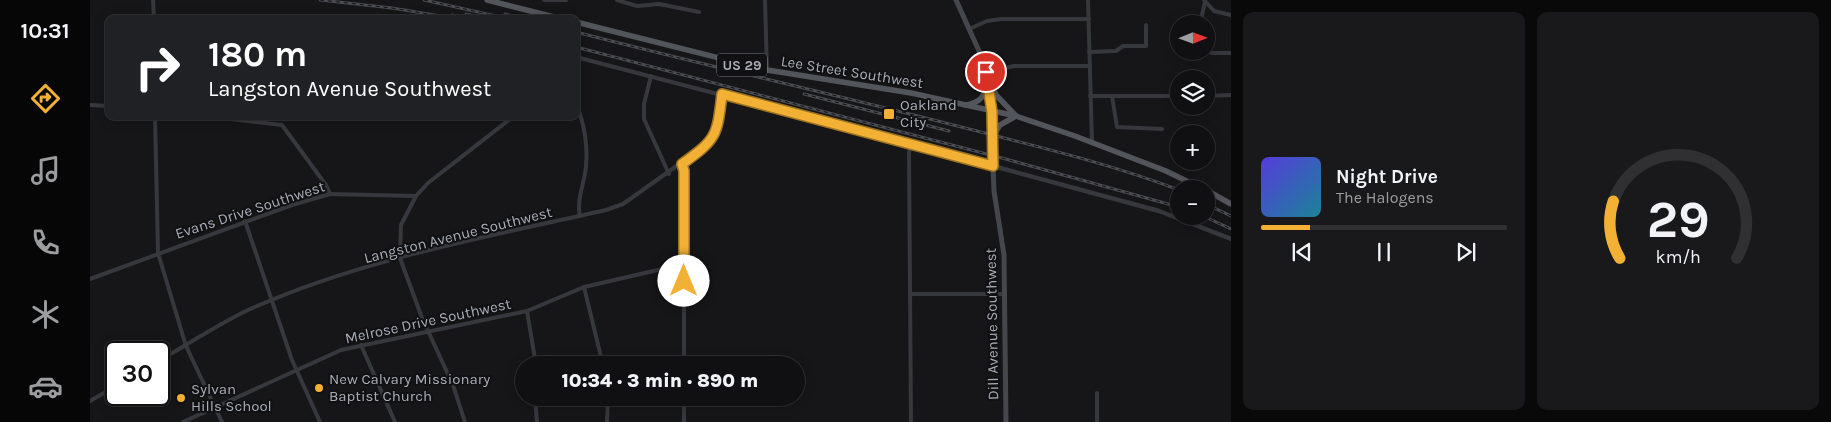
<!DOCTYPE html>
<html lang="en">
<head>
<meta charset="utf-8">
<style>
	body { margin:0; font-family:Karla,sans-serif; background:#19191b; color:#f1f3f6; height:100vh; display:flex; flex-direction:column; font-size:19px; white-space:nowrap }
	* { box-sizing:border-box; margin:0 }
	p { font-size:16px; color:#9c9d9f }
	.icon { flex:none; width:28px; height:28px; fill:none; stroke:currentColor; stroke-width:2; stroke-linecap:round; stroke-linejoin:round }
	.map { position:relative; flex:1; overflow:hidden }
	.panel { display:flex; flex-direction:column; gap:12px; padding:12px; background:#09090a; width:600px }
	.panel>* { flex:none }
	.banner { position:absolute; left:15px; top:15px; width:475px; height:105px; border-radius:10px; box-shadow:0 2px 12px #0003,0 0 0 1px #303032; background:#202124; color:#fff; overflow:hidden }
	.needle { width:32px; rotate:89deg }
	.buttons { position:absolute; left:1080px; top:15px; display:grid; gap:10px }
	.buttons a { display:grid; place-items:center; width:45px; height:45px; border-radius:50%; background:#101012; box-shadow:0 2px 12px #0003,0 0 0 1px #303032; font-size:25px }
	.speed { position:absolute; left:15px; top:341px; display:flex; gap:10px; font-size:25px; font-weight:700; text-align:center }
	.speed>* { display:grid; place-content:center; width:65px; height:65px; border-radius:50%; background:#101012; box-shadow:0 2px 12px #0003,0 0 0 1px #303032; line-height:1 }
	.speed .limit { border:2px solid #111; border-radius:8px; background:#fff; color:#111 }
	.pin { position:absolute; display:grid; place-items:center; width:42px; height:42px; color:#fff; margin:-21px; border:2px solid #fff; border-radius:50%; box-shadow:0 1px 5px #0007 }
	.me { position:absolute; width:55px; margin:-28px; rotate:0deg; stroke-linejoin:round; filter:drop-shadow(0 0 4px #0008) }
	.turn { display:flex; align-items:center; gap:18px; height:105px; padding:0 20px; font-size:22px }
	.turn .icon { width:65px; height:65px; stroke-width:2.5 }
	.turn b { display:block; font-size:35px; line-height:42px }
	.panel .tile { flex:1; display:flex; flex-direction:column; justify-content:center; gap:8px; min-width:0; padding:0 18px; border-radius:10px; background:#19191b }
	.panel .dial { align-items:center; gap:0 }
	.dial svg { height:130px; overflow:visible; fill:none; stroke:#303032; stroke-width:7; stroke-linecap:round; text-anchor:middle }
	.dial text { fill:#f1f3f6; stroke:none }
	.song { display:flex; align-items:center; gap:15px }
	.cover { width:60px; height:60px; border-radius:8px; background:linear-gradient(135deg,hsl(250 70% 55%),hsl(190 70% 35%)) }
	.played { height:5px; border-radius:2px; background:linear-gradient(90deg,#f2b134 20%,#303032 20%) }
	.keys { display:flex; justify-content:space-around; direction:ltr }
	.panel .tiles { flex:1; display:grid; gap:12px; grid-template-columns:repeat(2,1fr) }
	.trip { position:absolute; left:425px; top:356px; width:290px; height:50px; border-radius:25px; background:#101012; box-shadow:0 2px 12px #0003,0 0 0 1px #303032; font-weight:800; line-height:50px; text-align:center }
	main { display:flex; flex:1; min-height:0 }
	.menu { display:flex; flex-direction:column; width:90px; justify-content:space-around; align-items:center; background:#060607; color:#9c9d9f }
	.menu .icon { width:35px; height:35px }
	.menu .current { color:#f2b134 }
	.menu b { font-size:22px; color:#f1f3f6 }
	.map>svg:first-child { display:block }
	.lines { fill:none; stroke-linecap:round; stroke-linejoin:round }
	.minor { stroke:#37383d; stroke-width:4 }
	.tertiary { stroke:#37383d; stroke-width:4.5 }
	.secondary { stroke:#45474d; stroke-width:5 }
	.primary { stroke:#53555c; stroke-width:5.5 }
	.rail-casing { stroke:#4a4c52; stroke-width:3 }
	.rail { stroke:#111113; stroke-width:1; stroke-dasharray:4; stroke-linecap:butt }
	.route-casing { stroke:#9d7322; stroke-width:12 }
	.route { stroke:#f2b134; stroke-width:9 }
	.poi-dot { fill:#f2b134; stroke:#111113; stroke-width:2 }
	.labels { text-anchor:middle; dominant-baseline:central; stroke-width:4; stroke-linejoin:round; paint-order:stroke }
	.shield { fill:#111113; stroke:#7b7e86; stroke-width:1 }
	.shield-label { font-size:14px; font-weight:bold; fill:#a8adb8 }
	.street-label { font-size:15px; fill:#a8adb8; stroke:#111113 }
	.poi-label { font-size:15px; fill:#a8adb8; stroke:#111113; text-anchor:start }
</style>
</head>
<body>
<main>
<nav class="menu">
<b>10:31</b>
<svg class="icon current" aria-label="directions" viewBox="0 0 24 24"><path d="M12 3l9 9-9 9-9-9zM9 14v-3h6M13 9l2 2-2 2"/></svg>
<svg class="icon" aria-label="music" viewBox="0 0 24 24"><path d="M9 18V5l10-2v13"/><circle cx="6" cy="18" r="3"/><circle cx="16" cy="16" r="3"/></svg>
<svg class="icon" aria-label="phone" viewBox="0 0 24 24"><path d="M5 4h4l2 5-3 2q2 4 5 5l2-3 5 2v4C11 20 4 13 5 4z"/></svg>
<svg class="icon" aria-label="climate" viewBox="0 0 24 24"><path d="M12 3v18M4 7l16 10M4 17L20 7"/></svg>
<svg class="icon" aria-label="car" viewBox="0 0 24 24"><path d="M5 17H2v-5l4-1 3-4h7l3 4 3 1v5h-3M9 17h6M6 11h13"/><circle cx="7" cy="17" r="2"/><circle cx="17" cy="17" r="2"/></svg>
</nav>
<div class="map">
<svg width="1141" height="422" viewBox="0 0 1141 422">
	<rect width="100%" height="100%" fill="#161618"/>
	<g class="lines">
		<g class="minor">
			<path d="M63 0 64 19"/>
			<path d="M454 0H476"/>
			<path d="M527 0 547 6 569 4 609 12"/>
			<path d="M675 0 677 70"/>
			<path d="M998 0 1002 143"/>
			<path d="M1114 0 1124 11 1141 15"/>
			<path d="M1113 24 1112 15 1115 2"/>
			<path d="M879 29 897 21 911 19H999"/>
			<path d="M1116 46 1117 50 1122 53H1141"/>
			<path d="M999 52 1026 51 1033 46H1056V25"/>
			<path d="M486 57 903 166"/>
			<path d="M896 72 924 66H1000"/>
			<path d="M561 76 554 104V119L579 174"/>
			<path d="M1000 96H1089"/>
			<path d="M1022 96 1027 127 1072 129"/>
			<path d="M1116 96 1141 95"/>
			<path d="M486 103C494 122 498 146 496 166 495 182 486 200 490 216"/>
			<path d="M0 105 19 106"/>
			<path d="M65 116 68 253 96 346 132 422"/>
			<path d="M115 116 192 125 236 185 240 194"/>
			<path d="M821 144 819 153 821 422"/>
			<path d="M592 164 594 171V365"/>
			<path d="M326 196 311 225 310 258 332 318 363 385 375 422"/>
			<path d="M155 221 202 360 230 422"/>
			<path d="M0 279 202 205 240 194 326 196 338 183 424 116"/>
			<path d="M494 287 513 365"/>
			<path d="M820 294H915"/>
			<path d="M437 311 446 365"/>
			<path d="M271 345 305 422"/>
			<path d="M69 361C98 344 127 325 158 310 271 259 397 237 516 210L533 204 619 143 628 124 632 94"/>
			<path d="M1007 393V422"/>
			<path d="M445 398 447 422"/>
			<path d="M0 401 26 386"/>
			<path d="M93 422 251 350 437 311 494 287 594 264"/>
			<path d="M517 422 518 398"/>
			<path d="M594 422V398"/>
		</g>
		<path class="tertiary" d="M903 166 1069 211 1141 239"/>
		<path class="secondary" d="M866 0 889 51 900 92 904 191 914 255 916 422"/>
		<g class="primary">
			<path d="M397 0 472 19"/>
			<path d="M486 22 677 70 821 93 926 116 985 136 1076 171 1113 189"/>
			<path d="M898 80 907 96 926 116"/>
			<path d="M875 105C891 103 895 96 898 80"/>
			<path d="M903 136 910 125 926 116"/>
			<path d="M1116 190 1141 204"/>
		</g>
		<g class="rail-casing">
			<g id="rail">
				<path d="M230 0 302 8 369 19"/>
				<path d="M334 0 420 19"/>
				<path d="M376 14 398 19"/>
				<path d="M415 14 434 19"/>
				<path d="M362 15 382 19"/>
				<path d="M486 32C617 66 748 95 879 129 949 147 1021 164 1089 190"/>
				<path d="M486 47 912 158 1089 207"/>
				<path d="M714 94 859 131"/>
				<path d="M1116 204 1141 216"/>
				<path d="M1113 216 1141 229"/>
			</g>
		</g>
		<use href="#rail" class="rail"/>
	</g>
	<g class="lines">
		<g class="route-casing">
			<path id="route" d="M594 281V171L592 164C627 139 627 136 632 94L903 166 902 112 896 72"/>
		</g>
		<use href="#route" class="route"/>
	</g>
	<g class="poi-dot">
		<rect x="793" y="108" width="12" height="12" rx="2.5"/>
		<circle cx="229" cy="388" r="5"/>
		<circle cx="91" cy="398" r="5"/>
	</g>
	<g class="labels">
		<rect class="shield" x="627" y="53.5" width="50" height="23" rx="4"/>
		<g class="shield-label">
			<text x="652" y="65">US 29</text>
		</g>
		<g class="street-label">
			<text transform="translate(762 72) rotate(9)">Lee Street Southwest</text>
			<text transform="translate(160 210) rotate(-18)">Evans Drive Southwest</text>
			<text transform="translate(368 235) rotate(-14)">Langston Avenue Southwest</text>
			<text transform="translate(338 321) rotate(-12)">Melrose Drive Southwest</text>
			<text transform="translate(902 324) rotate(-91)">Dill Avenue Southwest</text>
		</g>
		<g class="poi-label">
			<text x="810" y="105">Oakland<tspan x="810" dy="17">City</tspan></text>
			<text x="239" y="379">New Calvary Missionary<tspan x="239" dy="17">Baptist Church</tspan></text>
			<text x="101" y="389">Sylvan<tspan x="101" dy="17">Hills School</tspan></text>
		</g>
	</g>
</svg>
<div class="buttons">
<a><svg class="needle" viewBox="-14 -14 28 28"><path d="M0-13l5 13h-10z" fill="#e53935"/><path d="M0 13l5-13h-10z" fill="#9c9d9f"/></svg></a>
<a><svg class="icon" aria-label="layers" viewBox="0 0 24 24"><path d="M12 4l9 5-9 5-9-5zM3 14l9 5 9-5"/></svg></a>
<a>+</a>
<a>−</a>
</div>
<div class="speed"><div class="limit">30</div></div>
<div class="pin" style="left:896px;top:72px;background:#d93025"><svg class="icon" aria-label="arrive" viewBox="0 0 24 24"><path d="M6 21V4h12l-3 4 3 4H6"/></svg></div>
<svg class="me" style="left:594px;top:281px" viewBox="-20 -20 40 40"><circle r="19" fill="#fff"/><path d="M0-13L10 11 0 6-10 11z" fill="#f2b134"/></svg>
<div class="trip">10:34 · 3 min · 890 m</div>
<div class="banner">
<div class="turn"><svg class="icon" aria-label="right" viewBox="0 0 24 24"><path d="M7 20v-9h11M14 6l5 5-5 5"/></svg><div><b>180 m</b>Langston Avenue Southwest</div></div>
</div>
</div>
<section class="panel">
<div class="tiles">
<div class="tile">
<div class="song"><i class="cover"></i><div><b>Night Drive</b><p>The Halogens</p></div></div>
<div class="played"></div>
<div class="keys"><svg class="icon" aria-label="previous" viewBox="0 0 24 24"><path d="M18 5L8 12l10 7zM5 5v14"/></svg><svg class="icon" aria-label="pause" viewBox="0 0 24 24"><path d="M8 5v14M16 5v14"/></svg><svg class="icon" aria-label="next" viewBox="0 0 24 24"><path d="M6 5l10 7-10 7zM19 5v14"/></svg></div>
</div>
<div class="tile dial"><svg viewBox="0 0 100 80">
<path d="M14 69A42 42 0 1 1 86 69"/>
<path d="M14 69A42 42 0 0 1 10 34" stroke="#f2b134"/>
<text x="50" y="56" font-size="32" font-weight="700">29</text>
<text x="50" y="72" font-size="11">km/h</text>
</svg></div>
</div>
</section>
</main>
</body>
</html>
